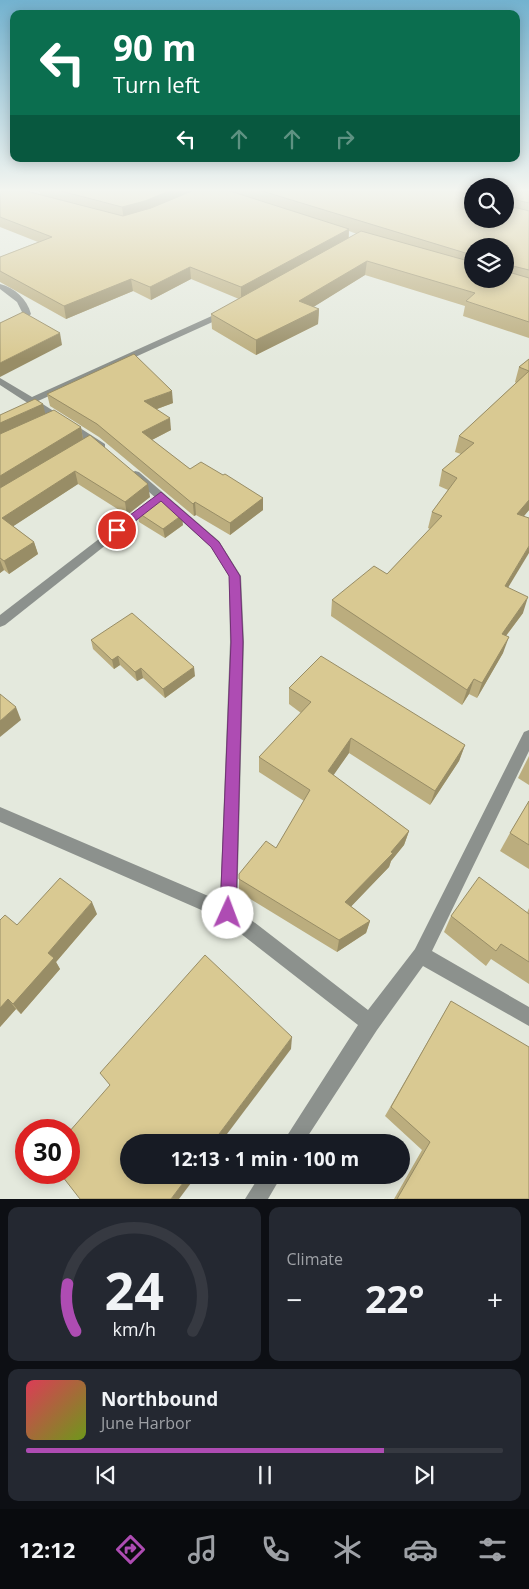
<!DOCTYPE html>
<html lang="en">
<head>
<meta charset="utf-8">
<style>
	body { margin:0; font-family:"Open Sans",sans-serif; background:#242831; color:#f1f3f6; height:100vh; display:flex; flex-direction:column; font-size:19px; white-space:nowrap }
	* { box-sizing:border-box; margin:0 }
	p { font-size:16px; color:#9ea1a6 }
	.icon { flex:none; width:28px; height:28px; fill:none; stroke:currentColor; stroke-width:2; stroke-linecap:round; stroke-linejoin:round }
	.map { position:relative; height:1199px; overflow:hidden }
	.side { display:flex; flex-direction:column; gap:8px; padding:8px; background:#0d0f14; flex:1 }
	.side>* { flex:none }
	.top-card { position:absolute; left:10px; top:10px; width:510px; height:152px; border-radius:10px; box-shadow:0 2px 12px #0003; background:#0b6e4f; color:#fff; overflow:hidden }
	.tools { position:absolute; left:464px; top:178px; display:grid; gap:10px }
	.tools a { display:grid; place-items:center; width:50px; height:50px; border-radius:50%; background:#171b24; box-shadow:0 2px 12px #0003; font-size:25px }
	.speed { position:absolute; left:15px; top:1119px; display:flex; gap:10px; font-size:25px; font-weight:700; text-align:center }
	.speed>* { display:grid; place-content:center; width:65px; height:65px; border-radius:50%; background:#171b24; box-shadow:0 2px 12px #0003; line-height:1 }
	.speed .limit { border:8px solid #d22; background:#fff; color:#111 }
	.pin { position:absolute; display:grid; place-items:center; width:42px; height:42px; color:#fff; margin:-21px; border:2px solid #fff; border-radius:50%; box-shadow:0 1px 5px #0007 }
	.me { position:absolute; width:55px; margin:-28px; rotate:2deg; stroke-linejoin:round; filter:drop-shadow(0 0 4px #0008) }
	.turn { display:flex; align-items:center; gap:18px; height:105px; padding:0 20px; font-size:22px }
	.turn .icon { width:65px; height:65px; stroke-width:2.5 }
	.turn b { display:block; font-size:35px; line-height:42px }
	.lanes { display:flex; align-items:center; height:48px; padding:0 20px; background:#0003; justify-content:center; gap:25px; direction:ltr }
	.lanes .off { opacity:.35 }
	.big { font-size:38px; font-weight:700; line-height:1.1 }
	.side .tile { flex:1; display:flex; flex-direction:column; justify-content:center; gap:8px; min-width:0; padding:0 18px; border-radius:10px; background:#242831 }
	.side .dial { align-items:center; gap:0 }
	.dial svg { height:130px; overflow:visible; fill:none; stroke:#363941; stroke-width:7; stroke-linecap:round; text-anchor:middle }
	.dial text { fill:#f1f3f6; stroke:none }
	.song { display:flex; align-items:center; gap:15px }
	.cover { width:60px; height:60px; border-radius:8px; background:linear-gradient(135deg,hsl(350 70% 55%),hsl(80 70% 35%)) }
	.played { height:5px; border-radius:2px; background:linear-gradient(90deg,#ae4cb3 75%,#363941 75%) }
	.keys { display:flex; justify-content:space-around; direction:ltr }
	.heat { display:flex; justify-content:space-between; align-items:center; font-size:28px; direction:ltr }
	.side .tiles { flex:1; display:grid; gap:8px; grid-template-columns:1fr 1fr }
	.tile:last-child { grid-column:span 2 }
	.trip { position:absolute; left:120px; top:1134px; width:290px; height:50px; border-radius:25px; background:#171b24; box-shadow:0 2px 12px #0003; font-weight:700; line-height:50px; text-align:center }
	.tab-bar { display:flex; height:80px; justify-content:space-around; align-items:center; background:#090b0e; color:#9ea1a6 }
	.tab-bar .icon { width:35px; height:35px }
	.tab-bar .on { color:#ae4cb3 }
	.tab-bar b { font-size:22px; color:#f1f3f6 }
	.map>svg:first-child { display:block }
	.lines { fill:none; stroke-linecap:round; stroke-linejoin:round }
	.minor { fill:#8c918d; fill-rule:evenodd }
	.wall { fill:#bbad7e; fill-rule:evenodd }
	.shaded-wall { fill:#988d66 }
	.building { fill:#d9c992; stroke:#988d66 }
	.route { fill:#ae4cb3; stroke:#713174 }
</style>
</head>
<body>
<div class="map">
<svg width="529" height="1199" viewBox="0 0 529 1199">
	<rect width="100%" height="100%" fill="#e4e9dd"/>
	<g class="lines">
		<g class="minor">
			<path d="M0 284C15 288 27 299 31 314L22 324 0 335V329L16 320 23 314 17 302 0 289Z"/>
			<path d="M225 310 229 313 228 315 38 401 105 444V448H97L0 385V378L32 397Z"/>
			<path d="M135 471 139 472 219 541 241 576 244 642 237 909 368 1010 415 949 524 732 529 730V751L432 951 529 1007V1026L423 966 377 1030 304 1142H283L358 1025 222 919 0 822V807L220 901 230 642 229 576 211 547 131 476 130 474Z"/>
			<path d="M151 499 157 503 155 506 5 625 0 627V615Z"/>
			<path d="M260 1175H282L268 1199H245Z"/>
		</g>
	</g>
	<g class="wall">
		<path d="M0 191 40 194 39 191H472V219L505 191H529V338L463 316 465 306 365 275 313 307 319 309 318 324 256 355 212 329 211 314 239 299 191 279 151 300 133 291 66 319 0 282V257L38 242 0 227ZM349 231 357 234 349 238ZM472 246H505V279H472Z"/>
		<path d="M529 359V510L524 516 508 587 523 613 506 636 503 653 477 698 469 694 462 705 331 616 332 600 387 574 430 529 428 528 432 512 448 490 439 486 442 470 461 454 455 452 459 436 516 383 515 382 519 367Z"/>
		<path d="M47 394 173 403 157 409 171 430 152 440 190 469 223 475 263 498V510L230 535 196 515 194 516 99 437 50 406Z"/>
		<path d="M45 414 81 427 83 439 150 497 127 515 78 484 13 526 34 542 38 554 9 574 4 570 0 573V415Z"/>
		<path d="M137 512 183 525 165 538 139 522Z"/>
		<path d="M91 640 195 676 165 698 143 678 137 681 120 665 114 669 93 649Z"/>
		<path d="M289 688 465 745 459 761 430 805 349 753 333 775 409 831 404 845 391 861 389 867 351 906 370 921 366 933 337 952 239 892V879L276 848 304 801 259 772V757L301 713 289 704Z"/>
		<path d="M529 756V785L518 778Z"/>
		<path d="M529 801V869L500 851 510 833Z"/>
		<path d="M529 908V984L491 959 486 966 444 932 451 916 527 913Z"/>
		<path d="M97 914 56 962 60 969 21 1014 16 1009 0 1027V920L17 925Z"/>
		<path d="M451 1001 529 1199H394L422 1150 385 1116Z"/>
	</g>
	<g class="shaded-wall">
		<path d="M169 191H200L124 220 122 207Z"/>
		<path d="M349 229 348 240 241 300V287Z"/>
		<path d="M367 261 365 275 299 316V301Z"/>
		<path d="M190 267 191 279 151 300 150 287Z"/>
		<path d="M131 279 133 291 66 319 64 306Z"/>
		<path d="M319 309 318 324 256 355V340Z"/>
		<path d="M60 333 62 345 0 377V363Z"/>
		<path d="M172 391 173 403 146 413 144 401Z"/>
		<path d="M43 404 46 417 0 438V423Z"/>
		<path d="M170 418 171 430 144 444 142 432Z"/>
		<path d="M81 427 83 440 0 492V476Z"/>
		<path d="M75 471 78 484 6 531 2 518Z"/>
		<path d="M148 484 150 497 127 515 125 502Z"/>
		<path d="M263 498V510L230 535V523Z"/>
		<path d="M529 500V510L512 530 517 514Z"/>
		<path d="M195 502 196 515 194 516 193 504Z"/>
		<path d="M182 515 183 525 165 538 163 529Z"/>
		<path d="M34 542 38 554 9 574 4 561Z"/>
		<path d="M529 546V553L500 601 505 586Z"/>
		<path d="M0 560 4 570 0 573Z"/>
		<path d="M528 597 523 613 496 649 502 634Z"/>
		<path d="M509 637 503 653 477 698 482 683Z"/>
		<path d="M118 656 120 665 114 669 112 660Z"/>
		<path d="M194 667 195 676 165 698 163 689Z"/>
		<path d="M141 668 143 678 137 681 135 672Z"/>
		<path d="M474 679 469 694 462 705 467 690Z"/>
		<path d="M16 707 21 720 0 737V721Z"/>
		<path d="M351 738 349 753 326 786 328 771Z"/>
		<path d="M465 745 459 761 430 805 435 791Z"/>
		<path d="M409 831 404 845 391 861 389 867 343 915 345 902 391 852Z"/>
		<path d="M92 902 97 914 56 962 60 969 21 1014 13 1004 48 953Z"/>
		<path d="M370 921 366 933 337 952 339 940Z"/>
		<path d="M8 999 16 1009 0 1027V1008Z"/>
		<path d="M292 1037 291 1049 221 1142H213Z"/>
		<path d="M189 1175H197L179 1199H171Z"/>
	</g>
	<g class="building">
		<path d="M0 191H26L123 216 151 208 192 191H230L349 229 241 287 190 267 150 287 131 279 64 306 0 271V257L52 237 0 217Z"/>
		<path d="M61 191H169L145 201 122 207Z"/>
		<path d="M262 191H456L472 196V219H505V191H529V203L508 198 506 200V205L529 211V270L505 264V246H472V255Z"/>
		<path d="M361 231 472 262V279H505V271L529 278V322L466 301 475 293 367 261 299 301 319 309 256 340 211 314Z"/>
		<path d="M23 312 60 333 0 363V323Z"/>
		<path d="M134 354 172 391 144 401 170 418 142 432 190 469 201 462 223 475 225 474 263 498 230 523 195 502 193 504 97 424 47 394Z"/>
		<path d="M529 359V500L517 514 529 518V546L505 586 528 597 502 634 509 637 482 683 474 679 467 690 332 600 374 566 387 574 442 516 432 512 457 478 442 470 474 443 459 436 529 371 519 367Z"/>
		<path d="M35 399 43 404 0 423V415Z"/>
		<path d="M54 410 81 427 0 476V434Z"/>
		<path d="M90 435 148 484 125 502 75 471 2 518 34 542 4 561 0 558V488Z"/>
		<path d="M159 496 182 515 163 529 137 512Z"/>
		<path d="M132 613 194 667 163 689 141 668 135 672 118 656 112 660 91 640Z"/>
		<path d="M321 656 465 745 435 791 351 738 328 771 409 831 391 852 393 853 345 902 370 921 339 940 239 879V874L266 841 276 848 310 790 259 757 311 702 289 688Z"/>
		<path d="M0 694 16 707 0 721Z"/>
		<path d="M529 801V845L510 833Z"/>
		<path d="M479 877 529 914V962L501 944 496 951 451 916Z"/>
		<path d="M60 878 92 902 48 953 54 958 13 1004 8 999 0 1008V920L5 915 17 925Z"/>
		<path d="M205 955 292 1037 213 1142H129V1175H189L171 1199H80L59 1172H69V1132L110 1085 100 1073Z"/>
		<path d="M451 1001 529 1047V1199H397L430 1142 391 1107Z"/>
	</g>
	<linearGradient id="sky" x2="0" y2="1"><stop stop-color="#73b2cf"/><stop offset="0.53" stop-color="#f3f5f0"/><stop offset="1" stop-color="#f3f5f0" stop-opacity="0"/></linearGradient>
	<rect width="529" height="359" fill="url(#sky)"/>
	<path class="route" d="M161 492 219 542 240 576 243 642 236 913 234 918 228 920 223 918 220 913 231 642 229 576 211 547 161 501 121 532H114V527Z"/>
</svg>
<div class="tools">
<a><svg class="icon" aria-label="search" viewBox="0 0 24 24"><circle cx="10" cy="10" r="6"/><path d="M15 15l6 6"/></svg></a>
<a><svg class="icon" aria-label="layers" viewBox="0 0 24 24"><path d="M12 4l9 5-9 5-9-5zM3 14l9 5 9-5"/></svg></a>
</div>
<div class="speed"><div class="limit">30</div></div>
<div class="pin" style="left:117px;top:530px;background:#d93025"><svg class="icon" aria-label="arrive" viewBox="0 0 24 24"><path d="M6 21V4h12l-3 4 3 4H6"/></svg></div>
<svg class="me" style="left:228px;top:913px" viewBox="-20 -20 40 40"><circle r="19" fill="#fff"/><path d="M0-13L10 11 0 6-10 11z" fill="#ae4cb3"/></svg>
<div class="trip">12:13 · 1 min · 100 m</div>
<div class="top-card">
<div class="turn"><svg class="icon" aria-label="left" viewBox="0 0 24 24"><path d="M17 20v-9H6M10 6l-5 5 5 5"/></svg><div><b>90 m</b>Turn left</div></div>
<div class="lanes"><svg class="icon" aria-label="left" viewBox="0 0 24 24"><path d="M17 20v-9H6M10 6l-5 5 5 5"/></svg><svg class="icon off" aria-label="ahead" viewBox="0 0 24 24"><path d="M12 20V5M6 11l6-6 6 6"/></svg><svg class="icon off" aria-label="ahead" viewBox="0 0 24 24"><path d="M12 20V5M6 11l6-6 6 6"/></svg><svg class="icon off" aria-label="right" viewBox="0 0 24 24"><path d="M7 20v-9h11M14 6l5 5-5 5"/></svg></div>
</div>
</div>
<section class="side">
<div class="tiles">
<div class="tile dial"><svg viewBox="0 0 100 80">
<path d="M14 69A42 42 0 1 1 86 69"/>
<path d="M14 69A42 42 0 0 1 9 40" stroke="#ae4cb3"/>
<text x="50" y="56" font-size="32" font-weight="700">24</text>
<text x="50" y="72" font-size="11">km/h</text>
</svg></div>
<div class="tile"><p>Climate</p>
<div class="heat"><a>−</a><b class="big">22°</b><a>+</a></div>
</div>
<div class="tile">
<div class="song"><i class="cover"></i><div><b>Northbound</b><p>June Harbor</p></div></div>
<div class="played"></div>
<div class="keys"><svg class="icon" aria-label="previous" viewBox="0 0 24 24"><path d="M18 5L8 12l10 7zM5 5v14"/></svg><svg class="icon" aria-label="pause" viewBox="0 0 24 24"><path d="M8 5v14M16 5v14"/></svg><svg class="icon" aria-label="next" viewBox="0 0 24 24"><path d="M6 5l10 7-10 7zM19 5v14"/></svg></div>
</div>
</div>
</section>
<nav class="tab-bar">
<b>12:12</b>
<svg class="icon on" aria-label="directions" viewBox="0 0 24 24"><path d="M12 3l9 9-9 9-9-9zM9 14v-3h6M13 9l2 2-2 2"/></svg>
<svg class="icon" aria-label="music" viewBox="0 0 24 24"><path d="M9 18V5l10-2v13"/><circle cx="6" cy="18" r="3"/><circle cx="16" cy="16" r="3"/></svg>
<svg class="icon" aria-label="phone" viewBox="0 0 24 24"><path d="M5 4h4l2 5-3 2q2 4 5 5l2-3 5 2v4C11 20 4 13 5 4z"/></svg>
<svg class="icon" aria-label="climate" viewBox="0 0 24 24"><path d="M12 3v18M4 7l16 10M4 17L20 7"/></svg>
<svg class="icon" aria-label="car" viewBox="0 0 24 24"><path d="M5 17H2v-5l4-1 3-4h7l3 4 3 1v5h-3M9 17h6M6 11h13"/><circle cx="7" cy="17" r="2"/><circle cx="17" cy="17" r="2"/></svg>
<svg class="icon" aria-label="filters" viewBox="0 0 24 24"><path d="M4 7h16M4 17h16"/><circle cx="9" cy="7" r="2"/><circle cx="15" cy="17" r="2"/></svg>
</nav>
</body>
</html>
